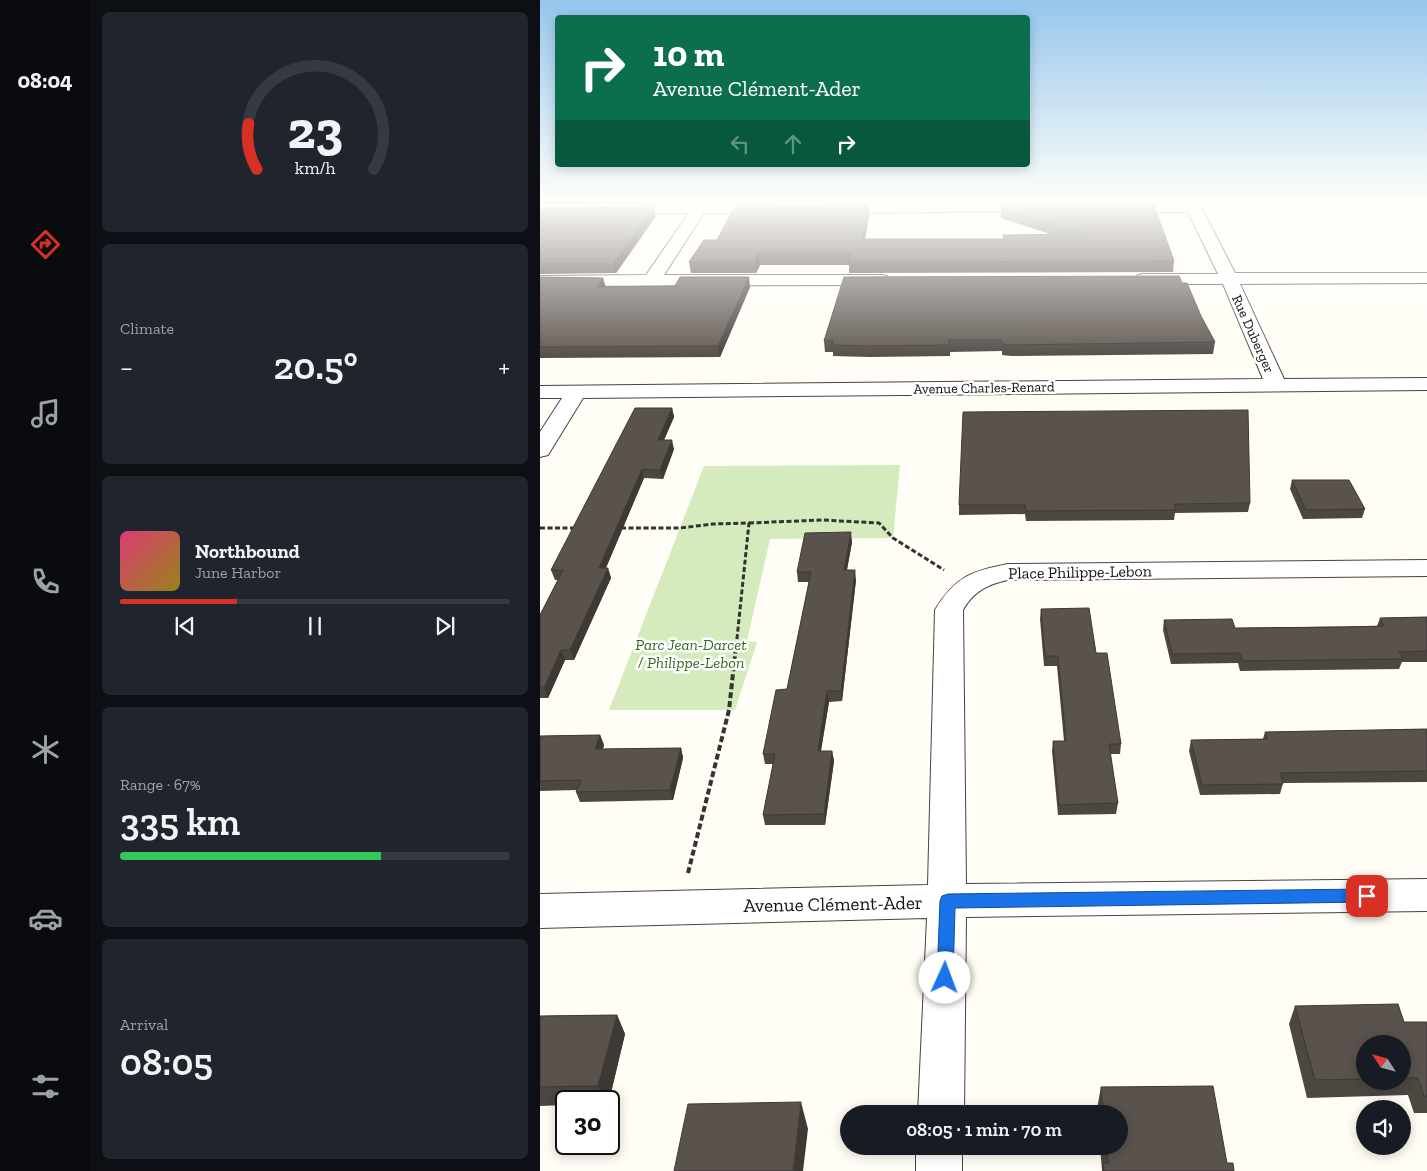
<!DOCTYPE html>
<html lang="en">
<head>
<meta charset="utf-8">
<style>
	body { margin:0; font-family:"Zilla Slab",serif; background:#20242c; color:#f1f3f6; height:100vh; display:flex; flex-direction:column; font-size:19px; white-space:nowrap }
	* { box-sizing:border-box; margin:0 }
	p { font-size:16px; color:#9ea1a6 }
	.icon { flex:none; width:28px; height:28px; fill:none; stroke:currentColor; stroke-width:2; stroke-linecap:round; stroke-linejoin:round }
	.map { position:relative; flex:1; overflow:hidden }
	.side { display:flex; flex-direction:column; gap:12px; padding:12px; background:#0d0f14; width:450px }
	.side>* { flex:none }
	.banner { position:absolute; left:15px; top:15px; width:475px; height:152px; border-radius:5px; box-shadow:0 2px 12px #0003; background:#0b6e4f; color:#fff; overflow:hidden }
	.needle { width:32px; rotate:306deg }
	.buttons { position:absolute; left:816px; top:1035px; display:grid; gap:10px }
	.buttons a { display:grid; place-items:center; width:55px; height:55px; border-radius:50%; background:#171b24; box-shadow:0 2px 12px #0003; font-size:25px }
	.speed { position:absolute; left:15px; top:1090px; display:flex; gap:10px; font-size:25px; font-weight:700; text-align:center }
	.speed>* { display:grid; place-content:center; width:65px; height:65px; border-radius:50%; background:#171b24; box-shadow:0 2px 12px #0003; line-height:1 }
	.speed .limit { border:2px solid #111; border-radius:8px; background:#fff; color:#111 }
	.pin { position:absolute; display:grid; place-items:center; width:42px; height:42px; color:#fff; margin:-21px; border-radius:10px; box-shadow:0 2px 8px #0006 }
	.me { position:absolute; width:55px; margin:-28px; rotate:2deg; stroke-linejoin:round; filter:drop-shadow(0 0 4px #0008) }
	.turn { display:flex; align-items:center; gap:18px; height:105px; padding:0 15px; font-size:22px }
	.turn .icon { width:65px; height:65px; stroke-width:2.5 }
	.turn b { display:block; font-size:35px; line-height:42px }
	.lanes { display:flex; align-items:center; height:48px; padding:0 15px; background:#0003; justify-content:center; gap:25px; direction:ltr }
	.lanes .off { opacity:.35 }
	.big { font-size:38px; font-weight:600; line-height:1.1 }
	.side .widget { flex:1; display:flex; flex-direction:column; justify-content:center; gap:8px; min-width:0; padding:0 18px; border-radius:8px; background:#20242c }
	.side .dial { align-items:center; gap:0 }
	.dial svg { height:130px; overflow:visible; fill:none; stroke:#363941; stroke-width:7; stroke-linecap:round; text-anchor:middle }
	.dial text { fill:#f1f3f6; stroke:none }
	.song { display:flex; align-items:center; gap:15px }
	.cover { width:60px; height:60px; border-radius:8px; background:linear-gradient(135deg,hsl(340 70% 55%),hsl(50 70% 35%)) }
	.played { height:5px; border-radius:2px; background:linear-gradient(90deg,#d93025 30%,#363941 30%) }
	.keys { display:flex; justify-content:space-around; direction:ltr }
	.heat { display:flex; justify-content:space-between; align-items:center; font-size:28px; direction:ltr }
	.charge { height:8px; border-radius:4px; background:linear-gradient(90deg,#34c759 67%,#363941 0) }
	.trip { position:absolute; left:300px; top:1105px; width:288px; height:50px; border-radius:25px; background:#171b24; box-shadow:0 2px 12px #0003; font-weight:600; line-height:50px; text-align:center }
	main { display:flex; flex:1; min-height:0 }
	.dock { display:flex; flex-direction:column; width:90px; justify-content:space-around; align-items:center; background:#090b0e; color:#9ea1a6 }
	.dock .icon { width:35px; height:35px }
	.dock .active { color:#d93025 }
	.dock b { font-size:22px; color:#f1f3f6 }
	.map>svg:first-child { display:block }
	.green { fill:#d5ebbd }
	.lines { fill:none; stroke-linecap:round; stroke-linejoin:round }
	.minor-casing { stroke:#444; stroke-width:2 }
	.path-far1 { stroke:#333; stroke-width:3; stroke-dasharray:5 2.5; stroke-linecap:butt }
	.path { stroke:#333; stroke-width:4; stroke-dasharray:6 3; stroke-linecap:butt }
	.minor { fill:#fff; fill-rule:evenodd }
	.wall { fill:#4d4742; fill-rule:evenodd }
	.shaded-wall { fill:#3f3936 }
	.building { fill:#5a524d; stroke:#3f3936 }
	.route { fill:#1a73e8; stroke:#114b97 }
	.labels { text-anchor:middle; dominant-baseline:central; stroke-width:5; stroke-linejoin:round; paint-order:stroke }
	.far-street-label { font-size:14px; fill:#111; stroke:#fff }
	.street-label { font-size:16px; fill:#111; stroke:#fff }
	.park-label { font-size:16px; font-style:italic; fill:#2f6b1f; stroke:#fff }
	.near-street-label { font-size:19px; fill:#111; stroke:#fff }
</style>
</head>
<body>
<main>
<nav class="dock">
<b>08:04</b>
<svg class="icon active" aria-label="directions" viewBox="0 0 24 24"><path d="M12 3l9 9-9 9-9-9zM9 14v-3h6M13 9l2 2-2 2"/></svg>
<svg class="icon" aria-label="music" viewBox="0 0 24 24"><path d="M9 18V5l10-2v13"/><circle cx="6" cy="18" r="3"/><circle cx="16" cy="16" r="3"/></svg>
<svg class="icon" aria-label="phone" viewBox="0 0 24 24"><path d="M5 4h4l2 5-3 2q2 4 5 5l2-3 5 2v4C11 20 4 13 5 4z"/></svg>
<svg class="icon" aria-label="climate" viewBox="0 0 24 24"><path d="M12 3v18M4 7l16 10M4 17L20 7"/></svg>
<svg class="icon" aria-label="car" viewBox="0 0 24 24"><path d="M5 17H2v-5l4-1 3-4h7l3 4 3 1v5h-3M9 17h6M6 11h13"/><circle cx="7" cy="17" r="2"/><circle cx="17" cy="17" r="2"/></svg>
<svg class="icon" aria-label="filters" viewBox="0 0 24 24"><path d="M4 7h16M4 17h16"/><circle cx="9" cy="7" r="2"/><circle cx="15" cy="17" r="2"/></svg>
</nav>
<section class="side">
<div class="widget dial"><svg viewBox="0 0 100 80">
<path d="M14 69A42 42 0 1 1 86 69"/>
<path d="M14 69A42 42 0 0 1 9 41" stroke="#d93025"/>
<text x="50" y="56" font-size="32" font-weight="700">23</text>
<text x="50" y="72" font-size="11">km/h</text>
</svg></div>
<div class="widget"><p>Climate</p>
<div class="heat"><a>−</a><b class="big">20.5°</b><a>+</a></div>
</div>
<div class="widget">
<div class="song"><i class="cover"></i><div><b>Northbound</b><p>June Harbor</p></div></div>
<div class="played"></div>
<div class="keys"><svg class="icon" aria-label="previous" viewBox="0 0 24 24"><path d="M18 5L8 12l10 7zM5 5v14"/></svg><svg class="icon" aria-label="pause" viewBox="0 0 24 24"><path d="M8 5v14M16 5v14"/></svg><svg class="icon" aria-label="next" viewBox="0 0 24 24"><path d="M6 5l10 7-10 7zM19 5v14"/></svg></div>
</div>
<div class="widget"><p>Range · 67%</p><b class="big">335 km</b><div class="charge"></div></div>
<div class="widget"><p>Arrival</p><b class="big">08:05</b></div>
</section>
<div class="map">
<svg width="887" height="1171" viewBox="0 0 887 1171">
	<rect width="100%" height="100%" fill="#fffdf5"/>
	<path class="green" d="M360 465 353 538 230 539 207 641 217 642 195 710H69L164 466Z"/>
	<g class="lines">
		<g class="minor-casing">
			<g id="minor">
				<path d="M157 201H172L170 205H230L235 206 237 209 235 212 230 213H164L124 275H341L347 276 350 280 347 284 341 285 0 286V276L106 275 149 213H78L73 212 71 209 73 206 78 205H155Z"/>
				<path d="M643 201H658L695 273H887V283L700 284 744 379 887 378V390L43 398 8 455 0 457V432L22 398H0V386L723 379 683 284H604L598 283 595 279 598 275 604 274H678L648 212H578L573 211 571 208 573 205 578 204H644Z"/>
				<path d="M497 204 502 205 504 208 502 211 290 213 285 212 283 209 285 206 290 205Z"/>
				<path d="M887 560V576L468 580C448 584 433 592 423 610L426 884 887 879V911L426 917 424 1114H378L387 918 0 928V894L388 885 395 610C415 577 431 571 468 564Z"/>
				<rect x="376" y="1146" width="46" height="25"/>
			</g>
		</g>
		<g class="path-far1">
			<path d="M209 523 282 520 339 523 353 538 404 570"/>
			<path d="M0 528H35"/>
			<path d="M81 528H140L173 524 209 523 196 648"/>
		</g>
		<path class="path" d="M148 873 189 710 196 646"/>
		<use href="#minor" class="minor"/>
	</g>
	<g class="wall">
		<path d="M0 201H127L125 203 0 204Z"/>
		<path d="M203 201H332L331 203H203Z"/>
		<path d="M459 201H608V202L460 203Z"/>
		<path d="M461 205 634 261 633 272 309 273V265H220L216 273H151L149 262 177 240 329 206V216L325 239H463V235H513L461 218Z"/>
		<path d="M0 208 116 216 76 273 0 274Z"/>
		<path d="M0 277 63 278 65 287H210L180 357 0 358Z"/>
		<path d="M642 283 675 342 673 354 471 356 462 355V351L410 352V356L329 357 293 356V352H285L284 341Z"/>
		<path d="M132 408 134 417 124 440 134 449 123 479 104 478 66 568H68L71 578 34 660H25L8 698H0V615L18 580H15L11 570Z"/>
		<path d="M752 480 825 509 822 518 763 519 750 489Z"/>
		<path d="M710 503 708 512 635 513 634 520 486 521 485 514 419 515V505Z"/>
		<path d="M312 542 307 570 316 580 302 701 289 702 281 751H292L294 761 285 825H225L223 815 233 764H225L223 754 247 689 269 582H258L257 572Z"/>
		<path d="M501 609 556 653 581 744 580 754H570L578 803 576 814 518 815 512 751 513 741H524L517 666H504L500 619Z"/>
		<path d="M887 617V662H862L859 669 700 671 698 663 631 664 623 630 624 620 695 628 837 626 840 618Z"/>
		<path d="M887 729V782L743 783 740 794 660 795 649 751 651 740 723 739 725 732Z"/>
		<path d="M60 735 64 745 63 749 141 748 143 758 133 800 40 802 36 792 37 790 0 791V736Z"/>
		<path d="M755 1006 864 1022H887V1113H874L868 1095 767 1098 749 1024ZM825 1044H862V1081H825Z"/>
		<path d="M77 1015 85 1034 69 1101H26V1105L0 1106V1016Z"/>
		<path d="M561 1087 687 1163 694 1171H562L560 1146H579V1114H556Z"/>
	</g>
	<g class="shaded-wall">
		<path d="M329 206V216L323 250 322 239Z"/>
		<path d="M114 207 116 216 76 273 73 264Z"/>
		<path d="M218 254 220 265 216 273 215 262Z"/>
		<path d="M209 277 210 287 180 357 178 346Z"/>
		<path d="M63 278 66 288 57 287Z"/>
		<path d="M132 408 134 417 120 449 118 440Z"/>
		<path d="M132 440 134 449 123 479 120 470Z"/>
		<path d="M102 469 104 478 62 577 59 568Z"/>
		<path d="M311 532 312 542 305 580 304 570Z"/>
		<path d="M68 568 71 578 34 660 30 650Z"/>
		<path d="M315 570 316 580 302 701 301 691Z"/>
		<path d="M21 650 25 660 8 698 4 688Z"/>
		<path d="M287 691 289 702 279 761 278 751Z"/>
		<path d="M60 735 64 745 59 760 55 749Z"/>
		<path d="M141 748 143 758 133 800 130 790Z"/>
		<path d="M292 751 294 761 285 825 284 814Z"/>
		<path d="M77 1015 85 1034 69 1101H66L58 1086Z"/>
		<path d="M261 1102 268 1129 263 1171H253Z"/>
	</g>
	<g class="building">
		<path d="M461 205H614L634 261 308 262 311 254H218L215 262H149L164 240H177L195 206H329L322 239H464L463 235 546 234 461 208Z"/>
		<path d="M114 207 73 264H0V208Z"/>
		<path d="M639 276 642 283H647L661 316 675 342 471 345 462 344V340H409V345L328 346 292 345 293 340 284 341 304 277Z"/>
		<path d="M0 277 63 278 57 287 135 286 140 277H209L178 346 0 347Z"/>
		<path d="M95 408H132L118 440H132L120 470 102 469 59 568H68L30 650H21L4 688H0V615L23 570H11Z"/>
		<path d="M708 410 710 503 634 504 636 510 486 511 485 505H419L423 412Z"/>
		<path d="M752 480H809L825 509 766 510Z"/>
		<path d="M311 532 304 570H315L301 691H287L278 751H292L284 814 223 815 235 754H223L236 690 247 689 271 572H257L265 533Z"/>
		<path d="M549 608 556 653H567L581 744H569L578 803 519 805 513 741H526L518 656H505L501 609Z"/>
		<path d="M887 617V651L859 652 863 659 703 661 700 653 632 654 624 620 692 619 695 628 807 627 844 626 840 618Z"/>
		<path d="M887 729V771L740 773 743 784 662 785 651 740 728 739 725 732Z"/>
		<path d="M60 735 55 749 141 748 130 790 36 792 41 780 0 781V736Z"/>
		<path d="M858 1004 864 1022H887V1096H884L878 1078H862V1044H825V1079L775 1080 755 1006Z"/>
		<path d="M77 1015 58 1086 0 1087V1016Z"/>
		<path d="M673 1086 687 1163H693L694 1171H564L563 1163 568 1164 567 1146H579V1114H563L561 1087Z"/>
		<path d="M261 1102 253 1171H134L148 1104Z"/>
	</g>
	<linearGradient id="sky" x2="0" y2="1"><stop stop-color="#95c6ee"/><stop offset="0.55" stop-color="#fffefa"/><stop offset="1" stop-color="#fffefa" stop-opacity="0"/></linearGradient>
	<rect width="887" height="365" fill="url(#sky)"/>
	<path class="route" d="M827 889 833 891 835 896 833 900 827 902 415 908 413 978 411 984 405 986 399 984 397 978 400 901 402 896 408 894Z"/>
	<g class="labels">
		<g class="far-street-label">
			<text transform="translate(713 334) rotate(66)">Rue Duberger</text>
			<text transform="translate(444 388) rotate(-1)">Avenue Charles-Renard</text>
		</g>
		<g class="street-label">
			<text transform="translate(540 572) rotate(-1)">Place Philippe-Lebon</text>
		</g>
		<g class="park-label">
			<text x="151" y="644">Parc Jean-Darcet<tspan x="151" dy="18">/ Philippe-Lebon</tspan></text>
		</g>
		<g class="near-street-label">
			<text transform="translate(293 904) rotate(-1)">Avenue Clément-Ader</text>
		</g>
	</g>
</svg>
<div class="buttons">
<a><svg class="needle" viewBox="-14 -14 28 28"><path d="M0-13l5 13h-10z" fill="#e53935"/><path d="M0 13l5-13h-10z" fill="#9ea1a6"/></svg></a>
<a><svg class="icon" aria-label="sound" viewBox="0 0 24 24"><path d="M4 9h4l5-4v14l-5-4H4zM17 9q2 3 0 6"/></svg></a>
</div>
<div class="speed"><div class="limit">30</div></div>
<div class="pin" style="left:827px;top:896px;background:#d93025"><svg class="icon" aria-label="arrive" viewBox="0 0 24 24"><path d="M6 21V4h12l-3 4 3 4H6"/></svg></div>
<svg class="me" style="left:405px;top:978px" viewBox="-20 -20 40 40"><circle r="19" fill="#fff"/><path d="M0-13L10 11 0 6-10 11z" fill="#1a73e8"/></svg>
<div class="trip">08:05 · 1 min · 70 m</div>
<div class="banner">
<div class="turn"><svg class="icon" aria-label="right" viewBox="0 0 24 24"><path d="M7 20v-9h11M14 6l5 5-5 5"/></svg><div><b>10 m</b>Avenue Clément-Ader</div></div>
<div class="lanes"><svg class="icon off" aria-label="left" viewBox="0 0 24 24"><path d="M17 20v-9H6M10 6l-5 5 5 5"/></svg><svg class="icon off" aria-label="ahead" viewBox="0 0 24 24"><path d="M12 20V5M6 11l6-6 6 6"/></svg><svg class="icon" aria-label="right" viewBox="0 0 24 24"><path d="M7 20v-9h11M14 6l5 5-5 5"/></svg></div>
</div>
</div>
</main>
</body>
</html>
